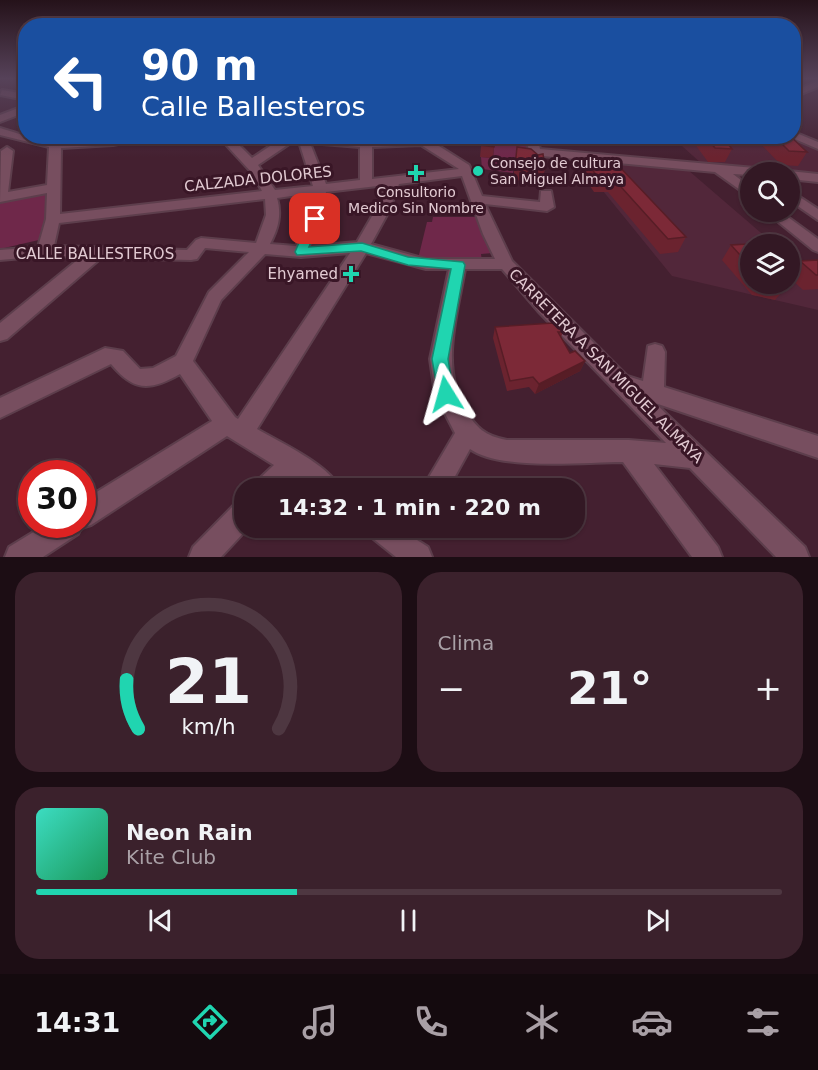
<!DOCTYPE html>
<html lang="es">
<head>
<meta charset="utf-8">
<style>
	body { margin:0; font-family:"DejaVu Sans",sans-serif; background:#3b212c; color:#f1f3f6; height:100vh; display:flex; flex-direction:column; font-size:22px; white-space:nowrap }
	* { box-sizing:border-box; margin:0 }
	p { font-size:20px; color:#a9a0a6 }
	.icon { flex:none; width:33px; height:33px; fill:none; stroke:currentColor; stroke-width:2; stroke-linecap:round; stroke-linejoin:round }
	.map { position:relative; height:557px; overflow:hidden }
	.drawer { display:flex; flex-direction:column; gap:15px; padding:15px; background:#1c0d14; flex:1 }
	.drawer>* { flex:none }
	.hud { position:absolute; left:18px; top:18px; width:783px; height:126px; border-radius:24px; box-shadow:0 2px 4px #0004,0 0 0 2px #4e3741; background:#1a4fa0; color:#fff; overflow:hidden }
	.fabs { position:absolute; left:740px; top:162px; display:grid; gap:12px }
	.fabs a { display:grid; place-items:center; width:60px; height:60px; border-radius:50%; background:#331824; box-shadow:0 2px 4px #0004,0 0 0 2px #4e3741; font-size:30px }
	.speed { position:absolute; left:18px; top:460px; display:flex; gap:12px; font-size:30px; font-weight:700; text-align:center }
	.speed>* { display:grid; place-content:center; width:78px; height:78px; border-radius:50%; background:#331824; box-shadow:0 2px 4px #0004,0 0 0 2px #4e3741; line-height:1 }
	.speed .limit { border:9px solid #d22; background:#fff; color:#111 }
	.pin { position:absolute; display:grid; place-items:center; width:51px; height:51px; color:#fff; margin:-26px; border-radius:12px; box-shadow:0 3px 9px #0006 }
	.me { position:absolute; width:66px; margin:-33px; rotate:352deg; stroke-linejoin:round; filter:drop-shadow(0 0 4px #0008) }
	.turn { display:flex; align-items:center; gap:21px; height:126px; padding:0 24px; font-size:27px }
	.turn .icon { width:78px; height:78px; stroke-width:2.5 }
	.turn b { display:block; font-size:42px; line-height:51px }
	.big { font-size:45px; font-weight:800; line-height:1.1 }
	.drawer .card { flex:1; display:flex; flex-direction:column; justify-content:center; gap:9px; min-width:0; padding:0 21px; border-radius:24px; background:#3b212c }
	.drawer .dial { align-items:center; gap:0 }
	.dial svg { height:156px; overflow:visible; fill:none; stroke:#4e3741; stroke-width:7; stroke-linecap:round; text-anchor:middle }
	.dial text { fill:#f1f3f6; stroke:none }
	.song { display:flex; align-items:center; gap:18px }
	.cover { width:72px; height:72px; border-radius:9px; background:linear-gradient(135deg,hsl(170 70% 55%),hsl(150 70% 35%)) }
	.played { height:6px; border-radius:3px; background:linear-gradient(90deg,#20d5b0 35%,#4e3741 35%) }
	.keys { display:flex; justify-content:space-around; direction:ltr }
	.heat { display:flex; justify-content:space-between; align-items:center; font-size:33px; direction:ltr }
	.drawer .tiles { flex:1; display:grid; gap:15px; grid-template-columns:1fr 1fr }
	.card:last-child { grid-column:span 2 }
	.trip { position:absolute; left:234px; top:478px; width:351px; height:60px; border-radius:24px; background:#331824; box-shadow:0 2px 4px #0004,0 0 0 2px #4e3741; font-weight:800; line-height:60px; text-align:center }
	.dock { display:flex; height:96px; justify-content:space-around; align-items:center; background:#140a0e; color:#a9a0a6 }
	.dock .icon { width:42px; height:42px }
	.dock .selected { color:#20d5b0 }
	.dock b { font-size:27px; color:#f1f3f6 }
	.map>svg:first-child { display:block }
	.built { fill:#52273a }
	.green { fill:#6f284a }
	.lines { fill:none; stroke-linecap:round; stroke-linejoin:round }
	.minor-casing { stroke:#5d3e4c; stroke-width:4 }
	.minor { fill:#774e5f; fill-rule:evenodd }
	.wall { fill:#6b232f }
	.shaded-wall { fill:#571d26 }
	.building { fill:#7c2937; stroke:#571d26; stroke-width:1.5 }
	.route { fill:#20d5b0; stroke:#158a72; stroke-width:1.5 }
	.poi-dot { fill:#20d5b0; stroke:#391626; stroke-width:2 }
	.labels { text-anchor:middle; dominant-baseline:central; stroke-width:6; stroke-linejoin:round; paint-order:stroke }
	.far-poi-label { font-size:14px; fill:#e2cad2; stroke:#391626; text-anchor:start }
	.street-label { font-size:15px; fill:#e2cad2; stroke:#391626 }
	.poi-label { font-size:15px; fill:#e2cad2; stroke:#391626; text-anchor:end }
</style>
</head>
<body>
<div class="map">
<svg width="818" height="557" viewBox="0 0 818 557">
	<rect width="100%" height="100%" fill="#442030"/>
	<g class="built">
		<path d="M672 137H793L818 149V173L702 164Z"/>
		<path d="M577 159 688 170 774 244H750V284H789V258L796 264H802L818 279V310L672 276Z"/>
	</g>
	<g class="green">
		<path d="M495 137H528L530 161 515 160 513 173 482 169 481 157 493 158Z"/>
		<path d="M50 190 43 239 0 249V200Z"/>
		<path d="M433 217H478L493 253 481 254 482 261 418 259 427 222H432Z"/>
	</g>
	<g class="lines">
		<g class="minor-casing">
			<g id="minor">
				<path d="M818 81V87L794 97V91Z"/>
				<path d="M2 90 26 94V100L0 95Z"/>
				<path d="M26 105V112L0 122V115Z"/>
				<path d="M0 128 26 136 58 141 158 136 113 145 61 148 60 214 262 191 253 174 218 136H230L252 158 285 136 360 140V136H372V140L423 136 469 165 482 196 540 202 541 191H551L554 207 547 211 485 204 512 261 627 376 643 381 648 346 655 344 662 346 665 352 664 387 818 436V458L655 403 805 547 809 557H776L690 468 654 464 718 547 722 557H692L623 462C585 462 501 471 470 449L448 489H422L455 433 435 394 430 359 449 269H426L366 253 257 429C279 442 330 465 340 489H308L294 478 284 489H255L258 480 274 465 227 436 91 525 81 528 78 534 43 557H5L9 547 45 525H82V501L212 421 180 374C150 391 134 392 111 364L0 418V398L105 348 123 351 140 369 153 368 176 356 209 292 249 252 205 248 197 259 191 260 101 258 7 339 0 341V323L81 257 45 256 0 260V250L38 247 46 219 47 193 0 202 1 151 7 147 13 151 8 192 47 185 49 147 0 135ZM292 142H299L313 186 275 190 258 165ZM310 143 360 147V180L326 184ZM421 145 459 169 372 179V147ZM462 176 483 234 495 259H426L371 244 389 211 399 184ZM386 185 375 211 357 242 311 246 322 219 326 192ZM313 193 308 219 296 246 270 244C278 229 282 215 277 198ZM265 199 266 215 256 243 201 238 196 240 187 250 54 246 59 223ZM350 253 238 419 235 417 193 361 221 300 265 254 301 257ZM465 269H502L538 311 666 443 629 440H507C485 436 476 428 465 409 440 366 457 316 465 269Z"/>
				<path d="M794 132 818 142V149L790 137 794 136Z"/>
				<path d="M526 136H537L540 149 755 168 761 172H750V175L733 174 750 187V197L715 172 542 156 543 162 537 166 531 162Z"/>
				<path d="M789 171 818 174V182L789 179V172H784Z"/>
				<path d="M789 190 818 209V220L789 200Z"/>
				<path d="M766 212H781L818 239V252L813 250Z"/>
				<path d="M244 500V528H248L221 557H189L193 547 235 504Z"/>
				<path d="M367 528H423L417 540 428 547 432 557H396L371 537Z"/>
			</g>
		</g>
		<use href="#minor" class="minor"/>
	</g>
	<g class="wall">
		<path d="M482 136H495L493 158 480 157Z"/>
		<path d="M689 136H722L732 149 725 162H708Z"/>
		<path d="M753 136H790L807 152 798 166 781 165Z"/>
		<path d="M517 147 545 169 542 182 513 180Z"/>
		<path d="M615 162 686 237 678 252 660 254 608 192H594L584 177 588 163Z"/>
		<path d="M731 245 750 246V284H785L787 286 775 300 752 295 722 260Z"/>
		<path d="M818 260V289L803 290 789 277V275L800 261Z"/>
		<path d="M495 327 563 332 561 337 570 353 585 361 580 371 535 394 529 387 507 391 493 338Z"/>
	</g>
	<path class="shaded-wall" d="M585 361 580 371 535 394 539 384Z"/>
	<g class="building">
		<path d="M482 136H495L494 147 481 145Z"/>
		<path d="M705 136H722L732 149 715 148Z"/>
		<path d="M774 136H790L807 152 789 151Z"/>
		<path d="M517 147 531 149 538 155 543 154 545 169 515 167Z"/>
		<path d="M615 162 686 237 668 239 613 178H598L588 163Z"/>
		<path d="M748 244 750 246V266L731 245Z"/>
		<path d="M818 260V275H816L800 261Z"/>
		<path d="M553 323 563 332H558L570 353 575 351 585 361 539 384 533 377 510 381 495 327Z"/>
	</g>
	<linearGradient id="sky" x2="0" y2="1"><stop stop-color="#25121a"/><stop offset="0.5" stop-color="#564259"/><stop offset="1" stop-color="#564259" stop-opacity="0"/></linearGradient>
	<rect width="818" height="157" fill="url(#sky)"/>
	<path class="route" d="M315 216 321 219 309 247 362 243 408 257 463 262 465 265 448 359 454 394 452 399 446 402 439 399 432 359 451 269 408 265 361 251 297 255 295 252 309 219Z"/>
	<g class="poi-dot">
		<circle cx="478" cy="171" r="6"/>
		<path d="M413 164h6v6h6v6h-6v6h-6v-6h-6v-6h6z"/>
		<path d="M348 265h6v6h6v6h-6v6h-6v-6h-6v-6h6z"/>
	</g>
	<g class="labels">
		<g class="far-poi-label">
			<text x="490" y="163">Consejo de cultura<tspan x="490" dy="16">San Miguel Almaya</tspan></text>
			<text x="416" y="192" text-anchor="middle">Consultorio<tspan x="416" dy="16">Medico Sin Nombre</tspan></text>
		</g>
		<g class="street-label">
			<text transform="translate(258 179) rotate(-6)">CALZADA DOLORES</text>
			<text x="95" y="254">CALLE BALLESTEROS</text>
			<text transform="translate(606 366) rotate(45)">CARRETERA A SAN MIGUEL ALMAYA</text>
		</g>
		<g class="poi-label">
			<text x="338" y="274">Ehyamed</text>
		</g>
	</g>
</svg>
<div class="fabs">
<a><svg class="icon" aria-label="search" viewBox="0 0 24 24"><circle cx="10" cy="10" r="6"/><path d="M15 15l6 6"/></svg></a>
<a><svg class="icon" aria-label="layers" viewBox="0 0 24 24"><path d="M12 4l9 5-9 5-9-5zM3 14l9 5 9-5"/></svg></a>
</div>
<div class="speed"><div class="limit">30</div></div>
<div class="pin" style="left:315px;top:219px;background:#d93025"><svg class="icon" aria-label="arrive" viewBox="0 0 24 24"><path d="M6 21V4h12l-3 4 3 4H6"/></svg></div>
<svg class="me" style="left:446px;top:394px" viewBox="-20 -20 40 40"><path d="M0-17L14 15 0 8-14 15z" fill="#20d5b0" stroke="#fff" stroke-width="4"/></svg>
<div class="trip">14:32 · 1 min · 220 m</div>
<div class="hud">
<div class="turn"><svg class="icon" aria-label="left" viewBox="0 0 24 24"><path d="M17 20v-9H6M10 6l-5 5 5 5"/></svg><div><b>90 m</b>Calle Ballesteros</div></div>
</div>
</div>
<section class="drawer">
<div class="tiles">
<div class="card dial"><svg viewBox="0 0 100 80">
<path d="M14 69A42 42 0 1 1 86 69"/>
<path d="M14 69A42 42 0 0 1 8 44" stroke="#20d5b0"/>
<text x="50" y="56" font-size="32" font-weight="700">21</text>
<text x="50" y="72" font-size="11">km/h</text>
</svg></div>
<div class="card"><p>Clima</p>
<div class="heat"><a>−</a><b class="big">21°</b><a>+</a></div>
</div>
<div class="card">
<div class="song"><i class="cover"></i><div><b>Neon Rain</b><p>Kite Club</p></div></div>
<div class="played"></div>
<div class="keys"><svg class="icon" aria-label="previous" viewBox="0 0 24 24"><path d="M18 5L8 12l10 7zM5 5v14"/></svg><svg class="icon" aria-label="pause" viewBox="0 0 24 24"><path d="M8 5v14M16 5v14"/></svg><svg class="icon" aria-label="next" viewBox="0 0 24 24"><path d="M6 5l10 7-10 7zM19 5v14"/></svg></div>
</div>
</div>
</section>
<nav class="dock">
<b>14:31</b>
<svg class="icon selected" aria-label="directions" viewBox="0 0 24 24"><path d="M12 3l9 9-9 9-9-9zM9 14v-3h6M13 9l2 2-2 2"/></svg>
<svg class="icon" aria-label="music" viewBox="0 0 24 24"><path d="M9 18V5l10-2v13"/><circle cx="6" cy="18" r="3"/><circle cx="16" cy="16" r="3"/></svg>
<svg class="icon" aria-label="phone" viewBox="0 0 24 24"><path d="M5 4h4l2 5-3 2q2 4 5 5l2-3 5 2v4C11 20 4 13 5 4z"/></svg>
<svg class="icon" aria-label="climate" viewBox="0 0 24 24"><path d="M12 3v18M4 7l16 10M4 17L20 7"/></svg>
<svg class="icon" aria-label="car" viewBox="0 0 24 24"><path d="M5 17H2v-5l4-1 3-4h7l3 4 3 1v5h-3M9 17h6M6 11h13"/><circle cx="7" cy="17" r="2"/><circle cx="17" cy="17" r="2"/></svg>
<svg class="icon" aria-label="filters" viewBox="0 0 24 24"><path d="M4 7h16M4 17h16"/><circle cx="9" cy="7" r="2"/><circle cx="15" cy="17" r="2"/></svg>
</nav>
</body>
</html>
